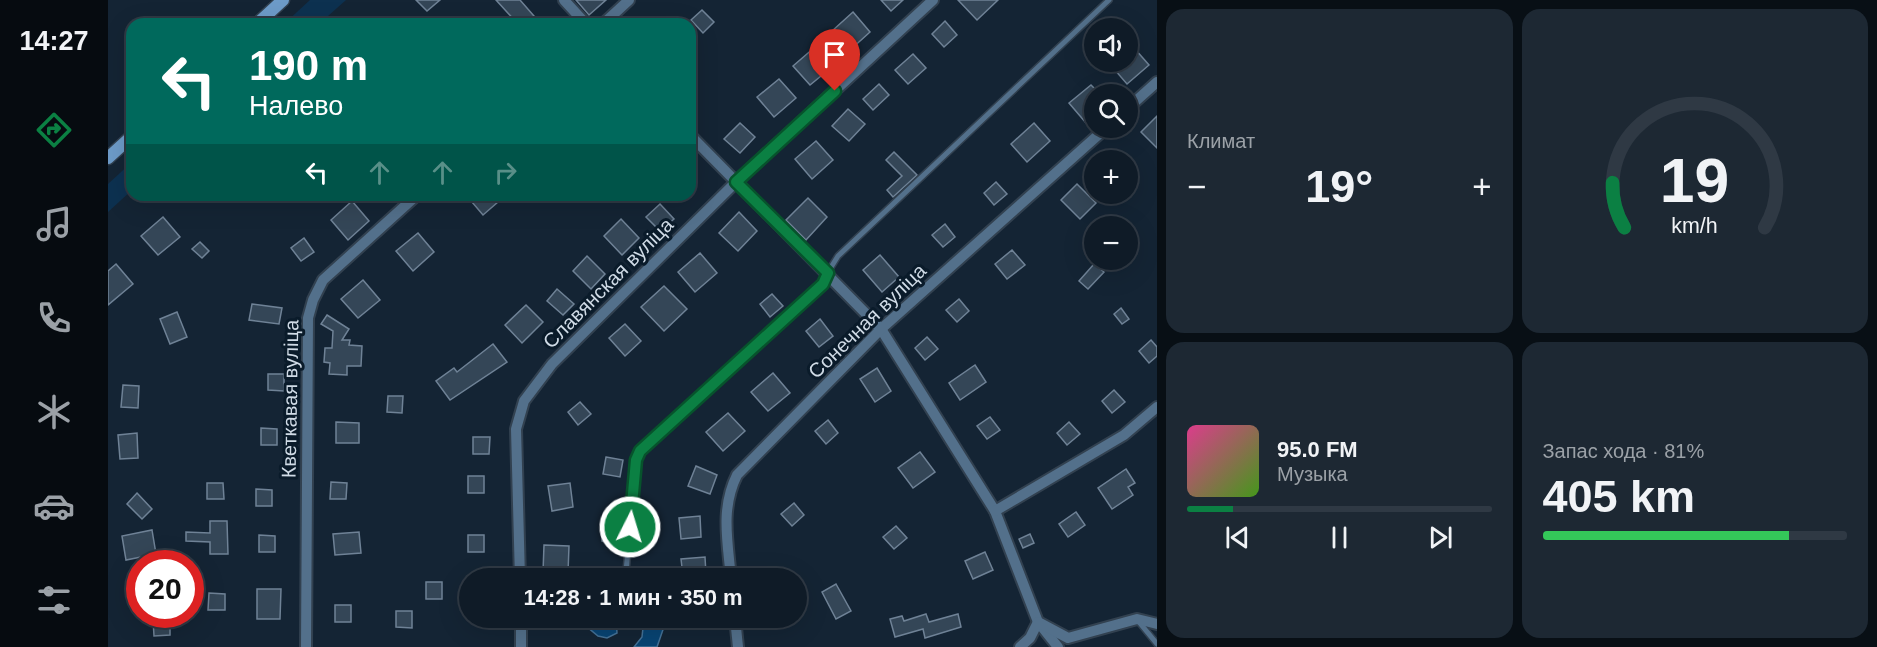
<!DOCTYPE html>
<html lang="ru">
<head>
<meta charset="utf-8">
<style>
	body { margin:0; font-family:Arial,sans-serif; background:#1d2833; color:#f1f3f6; height:100vh; display:flex; flex-direction:column; font-size:22px; white-space:nowrap }
	* { box-sizing:border-box; margin:0 }
	p { font-size:20px; color:#9ba1a7 }
	.icon { flex:none; width:33px; height:33px; fill:none; stroke:currentColor; stroke-width:2; stroke-linecap:round; stroke-linejoin:round }
	.map { position:relative; flex:1; overflow:hidden }
	.panel { display:flex; flex-direction:column; gap:9px; padding:9px; background:#080f15; width:720px }
	.panel>* { flex:none }
	.guide { position:absolute; left:18px; top:18px; width:570px; height:183px; border-radius:18px; box-shadow:0 6px 24px #0002,0 0 0 2px #2f3944; background:#00695c; color:#fff; overflow:hidden }
	.fabs { position:absolute; left:976px; top:18px; display:grid; gap:12px }
	.fabs a { display:grid; place-items:center; width:54px; height:54px; border-radius:50%; background:#0f1b27; box-shadow:0 6px 24px #0002,0 0 0 2px #2f3944; font-size:30px }
	.speed { position:absolute; left:18px; top:550px; display:flex; gap:12px; font-size:30px; font-weight:700; text-align:center }
	.speed>* { display:grid; place-content:center; width:78px; height:78px; border-radius:50%; background:#0f1b27; box-shadow:0 6px 24px #0002,0 0 0 2px #2f3944; line-height:1 }
	.speed .limit { border:9px solid #d22; background:#fff; color:#111 }
	.pin { position:absolute; display:grid; place-items:center; width:51px; height:51px; color:#fff; margin:-62px -26px; border-radius:50% 50% 50% 0; rotate:-45deg; box-shadow:0 0 6px #0007 }
	.pin .icon { rotate:45deg }
	.me { position:absolute; width:66px; margin:-33px; rotate:5deg; stroke-linejoin:round; filter:drop-shadow(0 0 4px #0008) }
	.turn { display:flex; align-items:center; gap:21px; height:126px; padding:0 24px; font-size:27px }
	.turn .icon { width:78px; height:78px; stroke-width:2.5 }
	.turn b { display:block; font-size:42px; line-height:51px }
	.lanes { display:flex; align-items:center; height:57px; padding:0 24px; background:#0003; justify-content:center; gap:30px; direction:ltr }
	.lanes .off { opacity:.35 }
	.big { font-size:45px; font-weight:800; line-height:1.1 }
	.panel .widget { flex:1; display:flex; flex-direction:column; justify-content:center; gap:9px; min-width:0; padding:0 21px; border-radius:18px; background:#1d2833 }
	.panel .dial { align-items:center; gap:0 }
	.dial svg { height:156px; overflow:visible; fill:none; stroke:#2f3944; stroke-width:7; stroke-linecap:round; text-anchor:middle }
	.dial text { fill:#f1f3f6; stroke:none }
	.song { display:flex; align-items:center; gap:18px }
	.cover { width:72px; height:72px; border-radius:9px; background:linear-gradient(135deg,hsl(330 70% 55%),hsl(100 70% 35%)) }
	.played { height:6px; border-radius:3px; background:linear-gradient(90deg,#0b8043 15%,#2f3944 15%) }
	.keys { display:flex; justify-content:space-around; direction:ltr }
	.heat { display:flex; justify-content:space-between; align-items:center; font-size:33px; direction:ltr }
	.charge { height:9px; border-radius:4px; background:linear-gradient(90deg,#34c759 81%,#2f3944 0) }
	.panel .tiles { flex:1; display:grid; gap:9px; grid-template-columns:repeat(2,1fr) }
	.trip { position:absolute; left:351px; top:568px; width:348px; height:60px; border-radius:30px; background:#0f1b27; box-shadow:0 6px 24px #0002,0 0 0 2px #2f3944; font-weight:800; line-height:60px; text-align:center }
	main { display:flex; flex:1; min-height:0 }
	.tab-bar { display:flex; flex-direction:column; width:108px; justify-content:space-around; align-items:center; background:#060b10; color:#9ba1a7 }
	.tab-bar .icon { width:42px; height:42px }
	.tab-bar .current { color:#0b8043 }
	.tab-bar b { font-size:27px; color:#f1f3f6 }
	.map>svg:first-child { display:block }
	.green { fill:#0d3150 }
	.water { fill:#084473; stroke:#447196; stroke-width:1.5 }
	.building { fill:#344657; stroke:#6f8296; stroke-width:1.5 }
	.lines { fill:none; stroke-linecap:round; stroke-linejoin:round }
	.lane-casing { stroke:#324150; stroke-width:8 }
	.street-casing { stroke:#324150; stroke-width:14 }
	.secondary-casing { stroke:#324150; stroke-width:15 }
	.lane { stroke:#53708b; stroke-width:5 }
	.street { stroke:#53708b; stroke-width:10 }
	.secondary { stroke:#6d9bc8; stroke-width:12 }
	.route-casing { stroke:#07532c; stroke-width:15 }
	.route { stroke:#0b8043; stroke-width:10 }
	.labels { text-anchor:middle; dominant-baseline:central; stroke-width:6; stroke-linejoin:round; paint-order:stroke }
	.street-label { font-size:20px; fill:#d0dbe6; stroke:#0a1b2a }
</style>
</head>
<body>
<main>
<nav class="tab-bar">
<b>14:27</b>
<svg class="icon current" aria-label="directions" viewBox="0 0 24 24"><path d="M12 3l9 9-9 9-9-9zM9 14v-3h6M13 9l2 2-2 2"/></svg>
<svg class="icon" aria-label="music" viewBox="0 0 24 24"><path d="M9 18V5l10-2v13"/><circle cx="6" cy="18" r="3"/><circle cx="16" cy="16" r="3"/></svg>
<svg class="icon" aria-label="phone" viewBox="0 0 24 24"><path d="M5 4h4l2 5-3 2q2 4 5 5l2-3 5 2v4C11 20 4 13 5 4z"/></svg>
<svg class="icon" aria-label="climate" viewBox="0 0 24 24"><path d="M12 3v18M4 7l16 10M4 17L20 7"/></svg>
<svg class="icon" aria-label="car" viewBox="0 0 24 24"><path d="M5 17H2v-5l4-1 3-4h7l3 4 3 1v5h-3M9 17h6M6 11h13"/><circle cx="7" cy="17" r="2"/><circle cx="17" cy="17" r="2"/></svg>
<svg class="icon" aria-label="filters" viewBox="0 0 24 24"><path d="M4 7h16M4 17h16"/><circle cx="9" cy="7" r="2"/><circle cx="15" cy="17" r="2"/></svg>
</nav>
<div class="map">
<svg width="1049" height="647" viewBox="0 0 1049 647">
	<rect width="100%" height="100%" fill="#142434"/>
	<g class="green">
		<path d="M202 0H238L211 24H176Z"/>
		<path d="M24 162V190L0 212V184Z"/>
	</g>
	<g class="water">
		<path d="M477 618H508L509 633 499 638 490 636 478 626Z"/>
		<path d="M536 618H559L549 647H526L534 637Z"/>
	</g>
	<g class="building">
		<path d="M308 0H332L319 11Z"/>
		<path d="M388 0H412L433 24H410Z"/>
		<path d="M468 0H498L481 15Z"/>
		<path d="M773 0H795L783 11Z"/>
		<path d="M850 0H890L869 20Z"/>
		<path d="M594 10 606 22 595 33 583 20Z"/>
		<path d="M745 12 762 32 741 51 724 31Z"/>
		<path d="M837 21 849 35 836 47 824 34Z"/>
		<path d="M1020 41 1041 65 1019 84 1000 62H1020Z"/>
		<path d="M707 47 724 67 702 85 685 66Z"/>
		<path d="M805 54 818 68 800 84 787 70Z"/>
		<path d="M671 79 688 98 666 117 649 97Z"/>
		<path d="M771 84 781 95 765 110 755 99Z"/>
		<path d="M983 85 987 89V116L978 123 961 103Z"/>
		<path d="M740 109 757 124 741 141 724 126Z"/>
		<path d="M1049 116V148L1033 132Z"/>
		<path d="M632 123 647 137 632 153 616 139Z"/>
		<path d="M926 123 942 141 919 162 903 144Z"/>
		<path d="M708 141 725 160 704 179 687 159Z"/>
		<path d="M786 152 809 175 785 197 779 190 794 176 778 160Z"/>
		<path d="M888 182 899 194 886 205 876 193Z"/>
		<path d="M969 184 988 203 972 219 953 200Z"/>
		<path d="M358 195H398L375 215Z"/>
		<path d="M700 198 719 217 698 240 678 220Z"/>
		<path d="M244 201 261 221 240 240 223 220Z"/>
		<path d="M552 204 566 219 552 231 538 217Z"/>
		<path d="M631 212 649 231 630 251 611 233Z"/>
		<path d="M55 217 72 237 50 255 33 236Z"/>
		<path d="M513 219 531 238 514 255 496 236Z"/>
		<path d="M837 224 847 237 835 247 824 235Z"/>
		<path d="M310 233 326 252 305 271 288 251Z"/>
		<path d="M196 238 206 252 193 261 183 248Z"/>
		<path d="M92 242 101 251 94 258 84 249Z"/>
		<path d="M904 250 917 265 899 279 887 264Z"/>
		<path d="M592 253 609 273 587 292 570 272Z"/>
		<path d="M772 255 791 277 774 292 755 270Z"/>
		<path d="M479 256 497 274 483 289 465 271Z"/>
		<path d="M8 264 25 284 0 305V271Z"/>
		<path d="M986 264 996 272 980 289 971 281Z"/>
		<path d="M255 280 272 300 250 318 233 299Z"/>
		<path d="M556 286 579 309 556 331 533 307Z"/>
		<path d="M449 289 466 304 455 315 439 301Z"/>
		<path d="M664 294 675 306 662 317 652 304Z"/>
		<path d="M851 299 861 311 849 322 838 310Z"/>
		<path d="M144 304 174 308 171 324 141 320Z"/>
		<path d="M418 305 435 322 414 343 397 325Z"/>
		<path d="M1013 308 1021 319 1014 324 1006 314Z"/>
		<path d="M69 312 79 337 62 344 52 319Z"/>
		<path d="M219 315 241 329 234 340H242L241 345 254 346 253 366H239V375L221 374 222 363 216 362 217 348H224L225 331 213 324Z"/>
		<path d="M712 319 725 336 711 347 698 331Z"/>
		<path d="M517 324 533 341 517 356 501 338Z"/>
		<path d="M819 337 830 349 817 360 807 348Z"/>
		<path d="M1043 340 1049 347V356L1041 363 1031 351Z"/>
		<path d="M385 344 399 362 342 400 328 381 346 368 349 372Z"/>
		<path d="M867 365 878 382 852 400 841 383Z"/>
		<path d="M769 368 783 391 767 402 752 379Z"/>
		<path d="M665 373 682 393 660 411 643 392Z"/>
		<path d="M160 374H176V391L160 390Z"/>
		<path d="M15 385 31 386 30 408 13 407Z"/>
		<path d="M1006 390 1017 402 1004 413 994 401Z"/>
		<path d="M280 396H295L294 413 279 412Z"/>
		<path d="M472 402 483 414 470 425 460 412Z"/>
		<path d="M620 413 637 431 615 451 598 432Z"/>
		<path d="M882 417 892 430 879 439 869 426Z"/>
		<path d="M720 420 730 433 718 444 707 431Z"/>
		<path d="M228 422 251 423V443H228Z"/>
		<path d="M961 422 972 434 959 445 949 433Z"/>
		<path d="M153 428 169 429V445H153Z"/>
		<path d="M29 433 30 458 12 459 10 435Z"/>
		<path d="M365 437H382L381 454H365Z"/>
		<path d="M812 452 827 472 805 488 790 468Z"/>
		<path d="M498 457 515 460 512 477 495 474Z"/>
		<path d="M588 466 609 475 602 494 580 486Z"/>
		<path d="M1018 469 1027 483 1020 487 1025 495 1004 509 990 488Z"/>
		<rect x="360" y="476" width="16" height="17"/>
		<path d="M223 482 239 483 238 499H222Z"/>
		<path d="M99 483H115L116 499H99Z"/>
		<path d="M462 483 465 507 444 511 440 486Z"/>
		<path d="M148 489 164 490V506H148Z"/>
		<path d="M29 493 44 509 34 519 19 504Z"/>
		<path d="M686 503 696 515 684 526 673 514Z"/>
		<path d="M968 512 977 525 960 537 951 524Z"/>
		<path d="M592 516 593 537 573 539 571 518Z"/>
		<path d="M102 521H119L120 554H102V542L78 541V532L102 533Z"/>
		<rect x="494" y="524" width="16" height="17"/>
		<path d="M788 526 799 538 786 549 775 537Z"/>
		<path d="M44 530 48 554 18 560 14 536Z"/>
		<path d="M251 532 253 553 227 555 225 534Z"/>
		<path d="M922 534 926 543 915 548 911 539Z"/>
		<path d="M151 535 167 536V552H151Z"/>
		<rect x="360" y="535" width="16" height="17"/>
		<path d="M436 545 461 546 460 573 435 572Z"/>
		<path d="M877 552 885 570 865 579 857 561Z"/>
		<path d="M597 557 598 574 575 576 573 559Z"/>
		<rect x="318" y="582" width="16" height="17"/>
		<path d="M728 584 743 611 728 619 714 592Z"/>
		<path d="M149 589H173L172 619H149Z"/>
		<path d="M101 593 117 594V610H100Z"/>
		<rect x="227" y="605" width="16" height="17"/>
		<path d="M288 611H304V628L288 627Z"/>
		<path d="M818 614 821 622 850 614 853 627 817 638 815 629 787 637 782 619 794 616 796 621Z"/>
		<path d="M45 619H62V635L46 636Z"/>
	</g>
	<g class="lines">
		<g class="lane-casing">
			<g id="lane">
				<path d="M518 572 528 460 532 451 707 293 730 256 1001 0"/>
				<path d="M1031 622 1049 644"/>
			</g>
		</g>
		<g class="street-casing">
			<g id="street">
				<path d="M456 0 478 24"/>
				<path d="M495 24 521 0"/>
				<path d="M1020 108 1049 82"/>
				<path d="M582 135 773 329 887 511 930 622 950 647"/>
				<path d="M887 511 1016 435 1049 407"/>
				<path d="M412 579 408 429 416 401 444 364 628 182 825 0"/>
				<path d="M623 579C620 543 612 509 629 475L773 329 998 128"/>
				<path d="M413 618V647"/>
				<path d="M627 618 630 647"/>
				<path d="M198 647 200 318 205 300 215 280 309 195"/>
				<path d="M912 647 922 638 930 622 960 638 1029 619 1049 624"/>
			</g>
		</g>
		<g class="secondary-casing">
			<g id="secondary">
				<path d="M149 24 175 0"/>
				<path d="M0 158 24 136"/>
			</g>
		</g>
		<use href="#lane" class="lane"/>
		<use href="#street" class="street"/>
		<use href="#secondary" class="secondary"/>
	</g>
	<g class="lines">
		<g class="route-casing">
			<path id="route" d="M522 527 528 460 532 451 715 284 720 273 628 182 727 91"/>
		</g>
		<use href="#route" class="route"/>
	</g>
	<g class="labels">
		<g class="street-label">
			<text transform="translate(500 283) rotate(-45)">Славянская вуліца</text>
			<text transform="translate(759 321) rotate(-44)">Сонечная вуліца</text>
			<text transform="translate(182 399) rotate(-89)">Кветкавая вуліца</text>
		</g>
	</g>
</svg>
<div class="fabs">
<a><svg class="icon" aria-label="sound" viewBox="0 0 24 24"><path d="M4 9h4l5-4v14l-5-4H4zM17 9q2 3 0 6"/></svg></a>
<a><svg class="icon" aria-label="search" viewBox="0 0 24 24"><circle cx="10" cy="10" r="6"/><path d="M15 15l6 6"/></svg></a>
<a>+</a>
<a>−</a>
</div>
<div class="speed"><div class="limit">20</div></div>
<div class="pin" style="left:727px;top:91px;background:#d93025"><svg class="icon" aria-label="arrive" viewBox="0 0 24 24"><path d="M6 21V4h12l-3 4 3 4H6"/></svg></div>
<svg class="me" style="left:522px;top:527px" viewBox="-20 -20 40 40"><circle r="17" fill="#0b8043" stroke="#fff" stroke-width="3"/><path d="M0-11L8 9 0 5-8 9z" fill="#fff"/></svg>
<div class="trip">14:28 · 1 мин · 350 m</div>
<div class="guide">
<div class="turn"><svg class="icon" aria-label="left" viewBox="0 0 24 24"><path d="M17 20v-9H6M10 6l-5 5 5 5"/></svg><div><b>190 m</b>Налево</div></div>
<div class="lanes"><svg class="icon" aria-label="left" viewBox="0 0 24 24"><path d="M17 20v-9H6M10 6l-5 5 5 5"/></svg><svg class="icon off" aria-label="ahead" viewBox="0 0 24 24"><path d="M12 20V5M6 11l6-6 6 6"/></svg><svg class="icon off" aria-label="ahead" viewBox="0 0 24 24"><path d="M12 20V5M6 11l6-6 6 6"/></svg><svg class="icon off" aria-label="right" viewBox="0 0 24 24"><path d="M7 20v-9h11M14 6l5 5-5 5"/></svg></div>
</div>
</div>
<section class="panel">
<div class="tiles">
<div class="widget"><p>Климат</p>
<div class="heat"><a>−</a><b class="big">19°</b><a>+</a></div>
</div>
<div class="widget dial"><svg viewBox="0 0 100 80">
<path d="M14 69A42 42 0 1 1 86 69"/>
<path d="M14 69A42 42 0 0 1 8 46" stroke="#0b8043"/>
<text x="50" y="56" font-size="32" font-weight="700">19</text>
<text x="50" y="72" font-size="11">km/h</text>
</svg></div>
<div class="widget">
<div class="song"><i class="cover"></i><div><b>95.0 FM</b><p>Музыка</p></div></div>
<div class="played"></div>
<div class="keys"><svg class="icon" aria-label="previous" viewBox="0 0 24 24"><path d="M18 5L8 12l10 7zM5 5v14"/></svg><svg class="icon" aria-label="pause" viewBox="0 0 24 24"><path d="M8 5v14M16 5v14"/></svg><svg class="icon" aria-label="next" viewBox="0 0 24 24"><path d="M6 5l10 7-10 7zM19 5v14"/></svg></div>
</div>
<div class="widget"><p>Запас хода · 81%</p><b class="big">405 km</b><div class="charge"></div></div>
</div>
</section>
</main>
</body>
</html>
